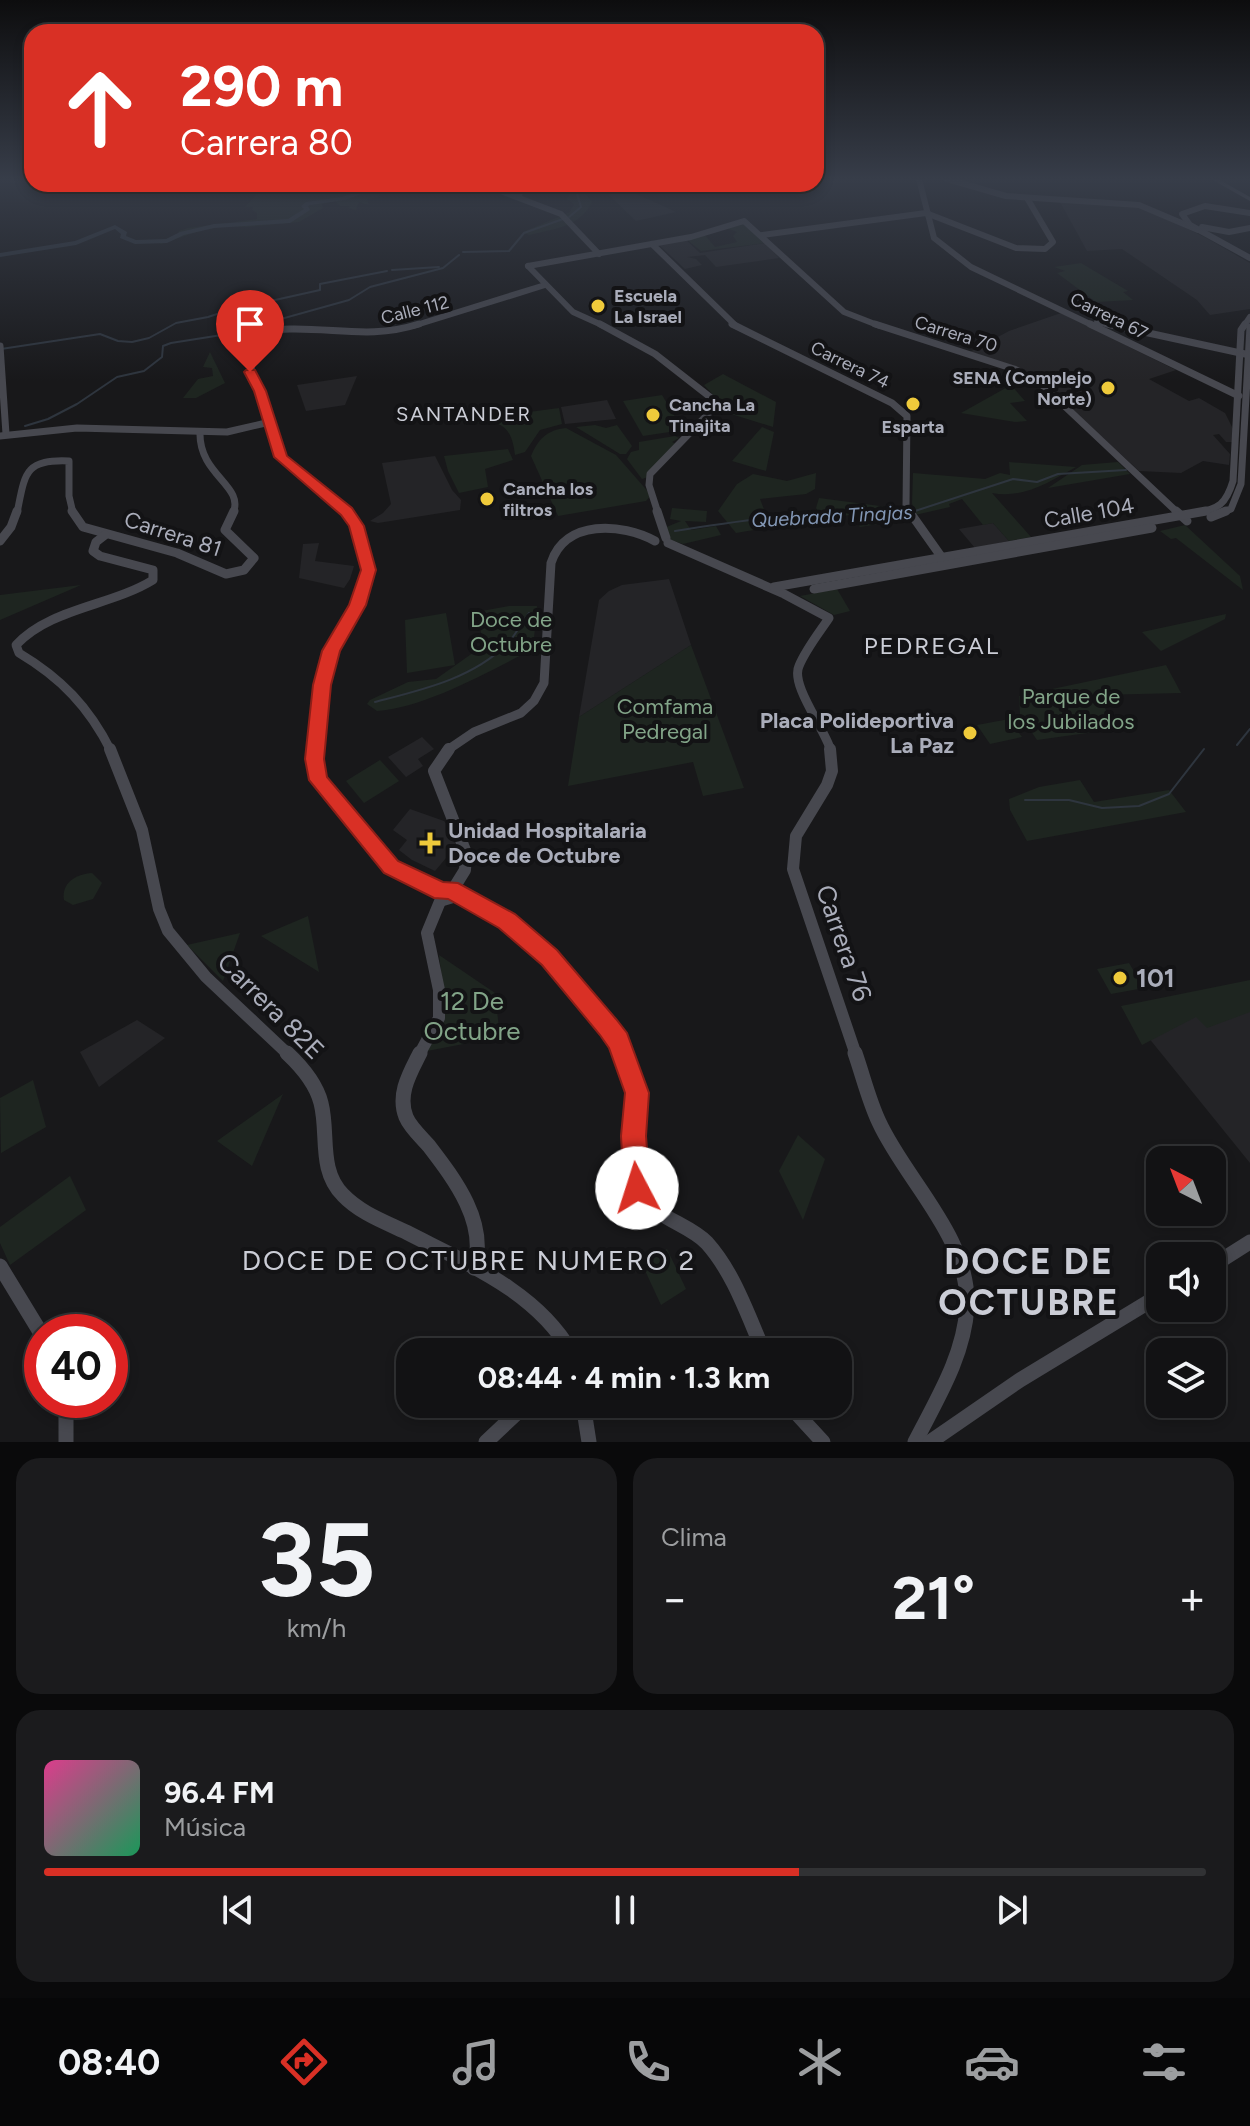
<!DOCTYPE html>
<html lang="es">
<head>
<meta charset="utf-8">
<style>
	body { margin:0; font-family:Figtree,sans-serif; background:#1b1b1d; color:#f1f3f6; height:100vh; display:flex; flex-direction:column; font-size:30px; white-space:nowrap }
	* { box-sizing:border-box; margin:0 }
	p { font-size:26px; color:#9c9ea0 }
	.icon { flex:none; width:44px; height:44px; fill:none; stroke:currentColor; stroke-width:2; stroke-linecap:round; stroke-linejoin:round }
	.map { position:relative; height:1442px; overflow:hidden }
	.drawer { display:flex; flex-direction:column; gap:16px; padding:16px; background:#0a0a0b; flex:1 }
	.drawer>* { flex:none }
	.hud { position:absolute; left:24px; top:24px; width:800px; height:168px; border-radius:24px; box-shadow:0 4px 12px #0003,0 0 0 2px #313234; background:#d93025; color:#fff; overflow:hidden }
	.needle { width:52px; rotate:318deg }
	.buttons { position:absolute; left:1146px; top:1146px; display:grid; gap:16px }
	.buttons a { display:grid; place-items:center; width:80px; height:80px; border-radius:16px; background:#121214; box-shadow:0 4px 12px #0003,0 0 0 2px #313234; font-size:40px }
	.speed { position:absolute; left:24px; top:1314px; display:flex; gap:16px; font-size:40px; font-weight:700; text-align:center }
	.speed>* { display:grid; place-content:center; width:104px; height:104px; border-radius:50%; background:#121214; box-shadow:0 4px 12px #0003,0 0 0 2px #313234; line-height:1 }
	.speed .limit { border:12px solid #d22; background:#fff; color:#111 }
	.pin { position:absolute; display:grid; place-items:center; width:68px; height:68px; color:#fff; margin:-82px -34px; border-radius:50% 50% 50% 0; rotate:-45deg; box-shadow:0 0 8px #0007 }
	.pin .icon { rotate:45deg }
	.me { position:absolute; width:88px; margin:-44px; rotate:355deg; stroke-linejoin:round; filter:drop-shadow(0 0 6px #0008) }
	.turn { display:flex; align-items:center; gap:28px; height:168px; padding:0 24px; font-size:36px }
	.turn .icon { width:104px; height:104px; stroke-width:2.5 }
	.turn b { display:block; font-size:56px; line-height:68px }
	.big { font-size:60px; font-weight:700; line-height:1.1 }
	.drawer .widget { flex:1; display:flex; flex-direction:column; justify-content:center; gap:12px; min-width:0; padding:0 28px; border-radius:24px; background:#1b1b1d }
	.drawer .dial { align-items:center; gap:0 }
	.dial b { font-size:104px; line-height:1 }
	.song { display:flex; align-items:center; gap:24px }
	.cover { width:96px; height:96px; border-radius:12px; background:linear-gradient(135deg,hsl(330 70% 55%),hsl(150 70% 35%)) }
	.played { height:8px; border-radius:4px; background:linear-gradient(90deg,#d93025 65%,#313234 65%) }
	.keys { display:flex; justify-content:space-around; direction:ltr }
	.heat { display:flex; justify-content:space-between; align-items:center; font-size:44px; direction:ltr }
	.drawer .tiles { flex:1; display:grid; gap:16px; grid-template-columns:1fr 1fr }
	.widget:last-child { grid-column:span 2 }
	.trip { position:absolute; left:396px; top:1338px; width:456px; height:80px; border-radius:24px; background:#121214; box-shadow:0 4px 12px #0003,0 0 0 2px #313234; font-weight:700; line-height:80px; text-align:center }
	.menu { display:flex; height:128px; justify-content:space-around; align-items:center; background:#070708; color:#9c9ea0 }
	.menu .icon { width:56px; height:56px }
	.menu .on { color:#d93025 }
	.menu b { font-size:36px; color:#f1f3f6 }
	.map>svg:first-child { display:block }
	.built { fill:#242427 }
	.green { fill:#1e2520 }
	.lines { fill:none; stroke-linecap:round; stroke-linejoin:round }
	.stream { stroke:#2e353e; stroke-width:2 }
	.river { fill:#2e353e; fill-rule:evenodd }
	.secondary-far4 { stroke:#47484f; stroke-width:6 }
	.secondary-far3 { stroke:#47484f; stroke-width:7 }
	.secondary-far2 { stroke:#47484f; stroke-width:9 }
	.secondary-far1 { stroke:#47484f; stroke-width:12 }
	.secondary { stroke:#47484f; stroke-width:15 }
	.primary { fill:#55565e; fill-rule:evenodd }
	.route { fill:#d93025; stroke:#8d1f18; stroke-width:2 }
	.poi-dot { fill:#efca3b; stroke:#131315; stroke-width:3 }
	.labels { text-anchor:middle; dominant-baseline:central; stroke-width:8; stroke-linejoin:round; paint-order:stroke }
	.far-poi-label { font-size:18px; font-weight:bold; fill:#aaadba; stroke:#131315; text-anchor:start }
	.far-street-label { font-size:18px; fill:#aaadba; stroke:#131315 }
	.far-neighbourhood-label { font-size:20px; letter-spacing:2px; fill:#cbcdd6; stroke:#131315 }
	.far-water-label { font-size:20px; font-style:italic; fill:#8296b4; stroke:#131315 }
	.street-label { font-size:22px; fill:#aaadba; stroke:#131315 }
	.park-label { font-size:22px; fill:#82a488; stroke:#131315 }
	.poi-label { font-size:22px; font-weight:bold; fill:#aaadba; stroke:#131315; text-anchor:end }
	.neighbourhood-label { font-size:24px; letter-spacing:2px; fill:#cbcdd6; stroke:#131315 }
	.near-street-label { font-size:26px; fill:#aaadba; stroke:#131315 }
	.near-poi-label { font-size:26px; font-weight:bold; fill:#aaadba; stroke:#131315; text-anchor:start }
	.near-park-label { font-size:26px; fill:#82a488; stroke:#131315 }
	.near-neighbourhood-label { font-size:28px; letter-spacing:2px; fill:#cbcdd6; stroke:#131315 }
	.near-district-label { font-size:36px; font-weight:bold; letter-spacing:2px; fill:#cbcdd6; stroke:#131315 }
</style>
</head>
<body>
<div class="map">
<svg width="1250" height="1442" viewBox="0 0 1250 1442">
	<rect width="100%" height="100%" fill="#18181a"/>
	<g class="built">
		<path d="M627 190 661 205 676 212 636 221 609 195Z"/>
		<path d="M1059 200 1146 208 1208 239 1250 263V309L1210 315 1197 300 1122 249 1087 251Z"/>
		<path d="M685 239 700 253 765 243 779 258 716 267 705 255 687 257 696 259 702 265 685 269 658 244Z"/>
		<path d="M1061 313 1176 370 1149 379 1189 401 1199 398 1225 413 1233 429 1232 442H1226L1219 434 1213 435 1230 454 1229 465 1203 461 1181 473 1139 471 1039 379 966 354 1009 331Z"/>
		<path d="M357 376 345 405 306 411 297 385Z"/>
		<path d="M607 400 616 419 565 424 561 407Z"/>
		<path d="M435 456 452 490 461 500 460 510 378 523 370 521 383 513 391 504 382 463Z"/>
		<path d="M993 523 1009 541 975 548 959 529Z"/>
		<path d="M319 543 315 561 354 566 350 579 344 588 299 578 303 544Z"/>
		<path d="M669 579 691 645 579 717 599 600 609 591 622 585Z"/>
		<path d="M422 737 434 749 418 759 423 766 406 777 388 757Z"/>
		<path d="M410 809 444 821 449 827 447 834 457 845 435 871 412 860 399 850 407 840 393 830Z"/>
		<path d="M1250 990V1163L1131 1016Z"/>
		<path d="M137 1020 165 1038 99 1087 80 1052Z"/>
	</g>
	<g class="green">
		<path d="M218 184H326L319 193 333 194 363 184H396L378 193 380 197 367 199 369 205 359 202 356 210 348 208 350 206H340L335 201 322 204 323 208 299 222 247 227 214 226 161 244 156 241 176 237 179 231 188 228 257 219V213L252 210 253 207H245L256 195 213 188Z"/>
		<path d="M557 184H577L592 202C580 227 554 229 529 235L523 232 570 212 574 204 567 199 570 193Z"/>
		<path d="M742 223 765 243 701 251 686 239 704 234 715 247 737 242 733 236 737 232 726 228Z"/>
		<path d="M1081 263 1128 291 1123 292 1133 300 1096 302 1057 273 1065 271 1054 267Z"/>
		<path d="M210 352 225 383 196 398H183L198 379 213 376 212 368 203 367Z"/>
		<path d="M723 374 776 402 773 427 715 409V397L704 385Z"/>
		<path d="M1011 385 1025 401 1010 403 1027 421 1015 422 961 413Z"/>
		<path d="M662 395 683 430 643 436 623 401Z"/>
		<path d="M559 408 562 424 540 430 525 452 515 455C511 420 495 419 466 425L461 421Z"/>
		<path d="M595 425 606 428 617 425 632 446 626 454H620L576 427Z"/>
		<path d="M762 427 774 432 766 471 732 461Z"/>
		<path d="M566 428 616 455 651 495 646 501 558 516 531 456C538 439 547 430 566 428Z"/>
		<path d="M675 436 679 438 672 442 676 444 648 477 642 479 627 459 631 452 639 450V442Z"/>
		<path d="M508 449 513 460 485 469 488 487 459 493 448 471 444 456Z"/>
		<path d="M1009 462 1076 467C1049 482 1024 499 992 493L1031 537 1009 541 993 523 983 525 962 499 949 504 950 507 915 515 912 503 913 473 985 479 1000 473 1010 475Z"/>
		<path d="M1118 462 1130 474 1048 488 1082 465Z"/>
		<path d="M816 473 815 489 806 494 760 499 767 517 811 510 819 519 736 533 718 511 737 484 753 474 787 481Z"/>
		<path d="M819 498 903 509 908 519 860 527 850 515 823 519 816 508Z"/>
		<path d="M672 508 707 511 706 522 685 521 691 530 716 526 721 535 683 544 668 539 664 528 681 521 670 519Z"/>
		<path d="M1185 525 1240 576 1243 590 1176 538 1171 539 1160 531Z"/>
		<path d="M81 585 0 620V595Z"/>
		<path d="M837 589 850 611 834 615 800 596Z"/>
		<path d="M509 606H537L533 649C490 671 424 708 377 711L367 704 370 700 408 682 436 679 484 645 476 612Z"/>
		<path d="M446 613 455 665 407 673 405 620Z"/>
		<path d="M1226 614 1225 619 1161 651 1142 632Z"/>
		<path d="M691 645 744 788 703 796 693 762 568 786 579 717Z"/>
		<path d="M1166 665 1181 693 1098 695 1116 729 1037 740 1020 715 1019 696Z"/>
		<path d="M1009 719 1022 737 990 744 977 725Z"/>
		<path d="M380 760 399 781 364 803 346 781Z"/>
		<path d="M1080 780 1094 802 1169 790 1186 812 1027 841 1010 810 1009 799 1039 787Z"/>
		<path d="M92 873 102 883 93 899 73 905 64 900C61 883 76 874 92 873Z"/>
		<path d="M308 916 319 972 261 936Z"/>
		<path d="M240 933 223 981 187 945Z"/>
		<path d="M439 955 495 993 500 1037 427 1051 446 1012Z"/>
		<path d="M1129 963 1144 988 1111 994 1097 969Z"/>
		<path d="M1250 980V1012L1207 1028 1196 1017 1142 1045 1121 1006Z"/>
		<path d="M33 1080 46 1127 1 1153 0 1098Z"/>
		<path d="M283 1094 252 1166 217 1141Z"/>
		<path d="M798 1135 825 1159 803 1220 779 1171Z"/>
		<path d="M70 1176 86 1210 10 1265 0 1243V1227Z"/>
		<path d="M667 1249 686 1289 661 1305 642 1264Z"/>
	</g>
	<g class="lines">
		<g class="stream">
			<path d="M569 217 581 207 575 187 570 184"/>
			<path d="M463 252 509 251 524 233 563 219"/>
			<path d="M392 270 439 267"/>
			<path d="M1 349 100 334 118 341 132 342 149 338 176 323 208 317 260 300H275L320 290V284L387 271"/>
			<path d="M25 426 48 419 77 404 117 377 144 371 162 357 163 346 171 343 228 334 231 329 252 327 349 300 370 287 443 268 459 255"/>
			<path d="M915 511 1013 479 1037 482 1058 474 1126 470"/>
			<path d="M675 531C751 519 827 508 904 512"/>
			<path d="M375 702C421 690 472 679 507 644 516 635 521 623 529 613"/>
			<path d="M1237 745 1250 729"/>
			<path d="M1025 800H1069L1102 808 1139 806 1169 794 1204 749"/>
		</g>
		<path class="river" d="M380 184H389L345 200 310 205 308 206 310 210 290 223 214 228 184 235 167 243 135 244 120 238 121 234 115 229 76 245 0 257V253L75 241 115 225 127 232 126 236 136 240 166 239 180 232 214 224 288 219 304 209 301 206 306 202 342 197Z"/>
		<g class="secondary-far4">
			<path d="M919 179 934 238 971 267 1094 326"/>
			<path d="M947 179 1006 196 1139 205 1198 230"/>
			<path d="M482 184 561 214 599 254"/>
			<path d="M519 196 522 184"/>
			<path d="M1250 213 1205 206 1182 214 1190 225 1250 258"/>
			<path d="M1202 227 1229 232 1250 228"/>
			<path d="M762 235 926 213 1016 248 1045 249 1053 242 1027 198"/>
			<path d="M652 244 736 326"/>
			<path d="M528 266 691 237 744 221 844 312 880 326"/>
			<path d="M528 266 573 312 604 326"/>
			<path d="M1097 322 1116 326"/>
			<path d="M413 326 545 285"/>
			<path d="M1244 326 1250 317"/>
		</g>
		<g class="secondary-far3">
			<path d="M600 324 655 354 710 397 713 403 711 411 650 474 649 485 658 513"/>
			<path d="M732 324 892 403 907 416 906 507 910 513"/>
			<path d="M875 324 1014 369 1038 381 1178 513"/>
			<path d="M1090 324 1239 396"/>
			<path d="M1107 324 1245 354"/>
			<path d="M0 346 6 434"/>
			<path d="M200 433C199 475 245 486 233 513"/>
			<path d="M0 436 77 428 227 432 270 422"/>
			<path d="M17 513C25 474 24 459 69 461V496L73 513"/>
			<path d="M348 513 281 457 241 338C257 335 274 329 290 329 337 328 372 339 419 324"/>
			<path d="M1195 513C1219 509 1226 504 1233 481L1241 330 1245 324"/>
			<path d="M1221 513 1231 509 1241 484 1250 327"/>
		</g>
		<g class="secondary-far2">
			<path d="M72 511 83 527 177 553 226 574 244 570 254 558 225 530 234 511"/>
			<path d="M657 511 666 538"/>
			<path d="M909 511 945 562"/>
			<path d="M1176 511 1187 521"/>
			<path d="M1211 517 1226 511"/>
			<path d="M105 535 96 542 93 551 100 556 153 570V580C111 606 50 608 16 645L19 653C61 678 89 707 111 751"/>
			<path d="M0 541 11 527 17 511"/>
			<path d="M668 543 784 594 829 618C819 633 806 649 799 666 790 685 825 729 831 751"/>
			<path d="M774 587 1206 511"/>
			<path d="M814 589 1152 528"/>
			<path d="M315 751C318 718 320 684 330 653 344 614 374 596 363 551 359 535 356 524 347 511"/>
			<path d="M446 751 474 732 521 713 534 701 544 683 551 563C565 519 622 523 655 541"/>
		</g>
		<g class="secondary-far1">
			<path d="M110 749 142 830 159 909 168 931 206 977 289 1055"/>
			<path d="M315 749 318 780 391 867 442 891"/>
			<path d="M449 749 434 771 466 853 465 870 452 891"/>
			<path d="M830 749 832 771 827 785 796 836 793 869 856 1055"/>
			<path d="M450 889 453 897 443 900 440 896 442 891Z"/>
			<path d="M454 893C470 902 488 909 504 919 553 950 600 1003 624 1055"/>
			<path d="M419 1055 439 1018V990L427 933 441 899"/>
		</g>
		<g class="secondary">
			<path d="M287 1053C302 1067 316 1083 321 1103 329 1134 318 1170 343 1195 360 1213 385 1222 406 1232 466 1263 536 1291 571 1352"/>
			<path d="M420 1053C410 1073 397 1094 406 1117 410 1127 422 1138 429 1146 455 1180 488 1223 474 1268"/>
			<path d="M623 1053C629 1066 635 1079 637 1094 641 1126 625 1160 640 1191 652 1218 688 1223 707 1243 734 1273 748 1316 764 1352"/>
			<path d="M855 1053C863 1076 869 1101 879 1122 906 1181 970 1237 967 1307 964 1356 937 1399 915 1442"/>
			<path d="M0 1266 42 1335"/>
			<path d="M1212 1266 1250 1242"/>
			<path d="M66 1400V1442"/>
			<path d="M583 1404 589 1442"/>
			<path d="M788 1404 823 1442"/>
			<path d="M486 1442 520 1410 537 1404"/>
			<path d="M930 1442 1020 1380 1160 1295"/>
		</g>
		<path class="primary" d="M1211 179H1218L1250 197V201Z"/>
	</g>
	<linearGradient id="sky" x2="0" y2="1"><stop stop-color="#0d0d0e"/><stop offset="0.47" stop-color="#373d49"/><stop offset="1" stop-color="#373d49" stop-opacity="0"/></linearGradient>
	<rect width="1250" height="381" fill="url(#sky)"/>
	<path class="route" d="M246 370H255L266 391 287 456 352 508 364 526 376 570 366 605 340 651 331 685 324 759 327 777 398 861 443 882 458 883 515 914 557 950 616 1019 627 1033 649 1093 646 1136 650 1188 647 1197 637 1201 628 1197 624 1188 621 1136 625 1093 609 1048 600 1035 542 965 499 928 448 899 434 898 384 873 309 780 305 759 313 685 322 651 349 605 361 570 349 526 341 515 274 457 254 391 244 372Z"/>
	<g class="poi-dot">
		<circle cx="598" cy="306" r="8"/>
		<circle cx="1108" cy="388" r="8"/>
		<circle cx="913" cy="404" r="8"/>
		<circle cx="653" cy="415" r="8"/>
		<circle cx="487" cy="499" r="8"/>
		<circle cx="970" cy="733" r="8"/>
		<path d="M426 831h8v8h8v8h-8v8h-8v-8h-8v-8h8z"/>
		<circle cx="1120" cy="978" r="8"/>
	</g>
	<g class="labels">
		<g class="far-poi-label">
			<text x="614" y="296">Escuela<tspan x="614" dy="21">La Israel</tspan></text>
			<text x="1092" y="378" text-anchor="end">SENA (Complejo<tspan x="1092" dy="21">Norte)</tspan></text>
			<text x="669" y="405">Cancha La<tspan x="669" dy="21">Tinajita</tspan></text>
			<text x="913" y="427" text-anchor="middle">Esparta</text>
			<text x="503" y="489">Cancha los<tspan x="503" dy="21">filtros</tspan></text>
		</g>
		<g class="far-street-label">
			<text transform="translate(415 310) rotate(-14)">Calle 112</text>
			<text transform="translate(1109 316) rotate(26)">Carrera 67</text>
			<text transform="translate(956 334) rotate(17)">Carrera 70</text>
			<text transform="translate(850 365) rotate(26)">Carrera 74</text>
		</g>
		<g class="far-neighbourhood-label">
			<text x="464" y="414">SANTANDER</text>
		</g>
		<g class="far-water-label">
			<text transform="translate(832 516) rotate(-3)">Quebrada Tinajas</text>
		</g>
		<g class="street-label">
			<text transform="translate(1089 513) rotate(-10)">Calle 104</text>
			<text transform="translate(173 534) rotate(18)">Carrera 81</text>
		</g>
		<g class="park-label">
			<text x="511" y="619">Doce de<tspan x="511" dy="25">Octubre</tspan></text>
			<text x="1071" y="696">Parque de<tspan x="1071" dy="25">los Jubilados</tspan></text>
			<text x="665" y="706">Comfama<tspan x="665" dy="25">Pedregal</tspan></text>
		</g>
		<g class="poi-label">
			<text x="954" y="720">Placa Polideportiva<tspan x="954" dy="25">La Paz</tspan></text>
			<text x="448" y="830" text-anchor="start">Unidad Hospitalaria<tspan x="448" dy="25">Doce de Octubre</tspan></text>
		</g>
		<g class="neighbourhood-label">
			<text x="932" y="645">PEDREGAL</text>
		</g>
		<g class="near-street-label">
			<text transform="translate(844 943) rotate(71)">Carrera 76</text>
			<text transform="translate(271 1006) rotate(45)">Carrera 82E</text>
		</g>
		<g class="near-poi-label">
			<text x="1136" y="978">101</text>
		</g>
		<g class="near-park-label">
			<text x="472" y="1001">12 De<tspan x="472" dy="30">Octubre</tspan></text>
		</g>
		<g class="near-neighbourhood-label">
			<text x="469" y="1260">DOCE DE OCTUBRE NUMERO 2</text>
		</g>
		<g class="near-district-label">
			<text x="1029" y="1261">DOCE DE<tspan x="1029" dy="41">OCTUBRE</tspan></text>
		</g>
	</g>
</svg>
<div class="buttons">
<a><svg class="needle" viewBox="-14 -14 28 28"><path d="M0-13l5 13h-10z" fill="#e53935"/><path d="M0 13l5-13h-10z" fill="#9c9ea0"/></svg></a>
<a><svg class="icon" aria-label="sound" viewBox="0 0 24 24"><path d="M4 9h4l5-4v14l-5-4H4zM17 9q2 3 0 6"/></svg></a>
<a><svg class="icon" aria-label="layers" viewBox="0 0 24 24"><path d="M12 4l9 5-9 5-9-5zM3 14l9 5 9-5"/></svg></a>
</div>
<div class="speed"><div class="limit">40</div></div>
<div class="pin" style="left:250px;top:372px;background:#d93025"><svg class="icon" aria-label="arrive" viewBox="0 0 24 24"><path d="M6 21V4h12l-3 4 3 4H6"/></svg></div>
<svg class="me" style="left:637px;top:1188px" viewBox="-20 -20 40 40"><circle r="19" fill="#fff"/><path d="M0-13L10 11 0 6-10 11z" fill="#d93025"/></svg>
<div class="trip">08:44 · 4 min · 1.3 km</div>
<div class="hud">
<div class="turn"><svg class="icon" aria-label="ahead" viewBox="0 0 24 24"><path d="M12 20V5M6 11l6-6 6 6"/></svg><div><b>290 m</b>Carrera 80</div></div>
</div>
</div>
<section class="drawer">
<div class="tiles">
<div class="widget dial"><b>35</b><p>km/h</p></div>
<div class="widget"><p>Clima</p>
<div class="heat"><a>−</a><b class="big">21°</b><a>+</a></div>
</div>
<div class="widget">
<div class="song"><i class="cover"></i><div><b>96.4 FM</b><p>Música</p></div></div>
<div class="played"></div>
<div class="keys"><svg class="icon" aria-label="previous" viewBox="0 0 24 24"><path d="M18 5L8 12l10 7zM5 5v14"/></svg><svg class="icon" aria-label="pause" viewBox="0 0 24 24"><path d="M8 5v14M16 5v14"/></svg><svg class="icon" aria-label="next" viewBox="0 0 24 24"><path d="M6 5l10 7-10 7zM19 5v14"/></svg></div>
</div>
</div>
</section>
<nav class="menu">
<b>08:40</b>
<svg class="icon on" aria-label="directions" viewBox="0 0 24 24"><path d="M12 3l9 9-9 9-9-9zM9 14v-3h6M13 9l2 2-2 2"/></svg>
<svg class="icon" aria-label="music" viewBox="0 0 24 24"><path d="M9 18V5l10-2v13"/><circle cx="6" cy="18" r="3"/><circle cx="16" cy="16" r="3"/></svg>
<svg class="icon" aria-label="phone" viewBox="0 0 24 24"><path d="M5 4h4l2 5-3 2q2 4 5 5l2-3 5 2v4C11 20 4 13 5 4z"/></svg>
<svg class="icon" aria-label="climate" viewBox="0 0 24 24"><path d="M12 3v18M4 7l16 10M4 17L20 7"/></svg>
<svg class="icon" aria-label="car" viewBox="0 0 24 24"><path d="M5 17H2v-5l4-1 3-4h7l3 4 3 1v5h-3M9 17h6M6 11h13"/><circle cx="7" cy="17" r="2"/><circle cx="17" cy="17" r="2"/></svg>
<svg class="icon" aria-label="filters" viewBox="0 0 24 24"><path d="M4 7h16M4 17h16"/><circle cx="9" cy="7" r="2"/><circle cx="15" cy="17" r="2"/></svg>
</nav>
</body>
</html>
